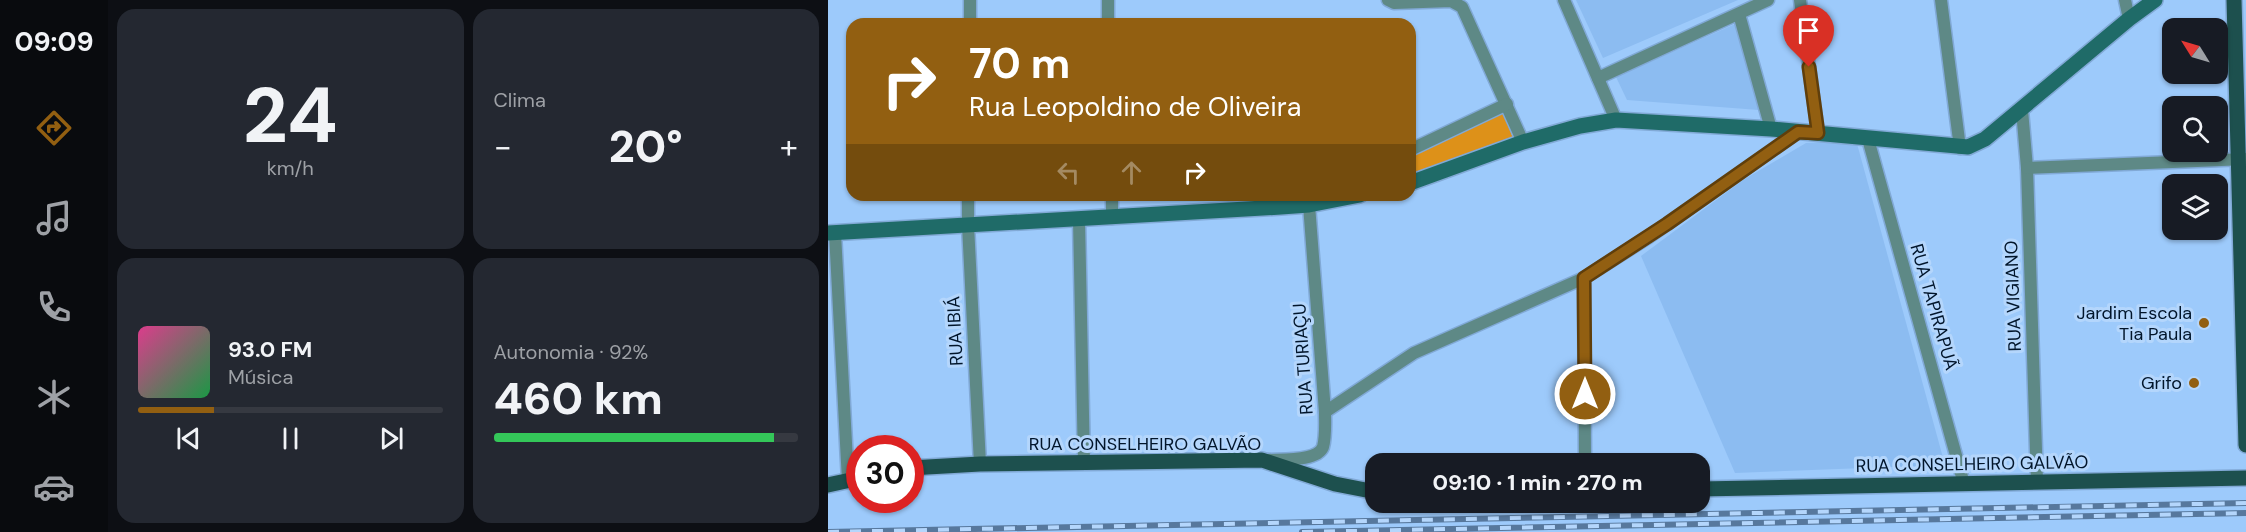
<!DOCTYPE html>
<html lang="pt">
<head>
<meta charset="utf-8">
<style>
	body { margin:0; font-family:"DM Sans",sans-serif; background:#242831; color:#f1f3f6; height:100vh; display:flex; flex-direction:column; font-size:22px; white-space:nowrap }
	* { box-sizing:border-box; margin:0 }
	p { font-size:20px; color:#9ea1a6 }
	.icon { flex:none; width:33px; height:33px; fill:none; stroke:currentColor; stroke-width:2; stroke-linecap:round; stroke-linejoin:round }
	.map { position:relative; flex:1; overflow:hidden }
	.side { display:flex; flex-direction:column; gap:9px; padding:9px; background:#0d0f14; width:720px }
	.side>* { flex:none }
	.hud { position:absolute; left:18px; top:18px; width:570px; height:183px; border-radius:18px; box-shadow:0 2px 4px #0004; background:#925f11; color:#fff; overflow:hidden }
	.needle { width:39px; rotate:307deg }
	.fabs { position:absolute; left:1334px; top:18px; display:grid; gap:12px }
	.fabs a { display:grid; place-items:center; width:66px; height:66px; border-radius:12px; background:#171b24; box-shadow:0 2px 4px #0004; font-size:30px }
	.speed { position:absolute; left:18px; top:435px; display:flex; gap:12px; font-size:30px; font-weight:700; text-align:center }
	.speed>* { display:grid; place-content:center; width:78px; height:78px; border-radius:50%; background:#171b24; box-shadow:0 2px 4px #0004; line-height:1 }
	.speed .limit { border:9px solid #d22; background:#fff; color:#111 }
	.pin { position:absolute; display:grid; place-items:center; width:51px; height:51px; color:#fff; margin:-62px -26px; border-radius:50% 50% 50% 0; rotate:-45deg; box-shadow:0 0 6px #0007 }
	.pin .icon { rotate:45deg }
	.me { position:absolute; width:66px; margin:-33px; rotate:0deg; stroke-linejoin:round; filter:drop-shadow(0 0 4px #0008) }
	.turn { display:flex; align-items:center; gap:21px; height:126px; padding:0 24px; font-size:27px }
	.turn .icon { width:78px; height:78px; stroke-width:2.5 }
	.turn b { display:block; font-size:42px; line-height:51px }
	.lanes { display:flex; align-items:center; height:57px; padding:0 24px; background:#0003; justify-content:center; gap:30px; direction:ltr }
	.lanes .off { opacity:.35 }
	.big { font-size:45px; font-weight:800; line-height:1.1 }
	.side .card { flex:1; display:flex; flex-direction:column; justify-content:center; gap:9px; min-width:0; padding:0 21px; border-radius:18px; background:#242831 }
	.side .dial { align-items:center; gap:0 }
	.dial b { font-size:78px; line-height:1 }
	.song { display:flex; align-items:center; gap:18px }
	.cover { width:72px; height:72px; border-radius:9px; background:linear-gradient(135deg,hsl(330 70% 55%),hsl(140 70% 35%)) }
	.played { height:6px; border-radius:3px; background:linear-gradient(90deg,#925f11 25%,#363941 25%) }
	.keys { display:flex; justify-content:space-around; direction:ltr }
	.heat { display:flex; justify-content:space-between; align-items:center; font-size:33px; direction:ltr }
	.charge { height:9px; border-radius:4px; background:linear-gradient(90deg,#34c759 92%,#363941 0) }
	.side .tiles { flex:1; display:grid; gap:9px; grid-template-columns:repeat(2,1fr) }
	.trip { position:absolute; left:537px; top:453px; width:345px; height:60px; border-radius:18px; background:#171b24; box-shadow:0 2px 4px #0004; font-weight:800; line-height:60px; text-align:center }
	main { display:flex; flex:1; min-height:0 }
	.tabs { display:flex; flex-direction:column; width:108px; justify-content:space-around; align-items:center; background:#090b0e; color:#9ea1a6 }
	.tabs .icon { width:42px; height:42px }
	.tabs .on { color:#925f11 }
	.tabs b { font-size:27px; color:#f1f3f6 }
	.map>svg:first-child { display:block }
	.built { fill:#8cbcf1 }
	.green { fill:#dd9119 }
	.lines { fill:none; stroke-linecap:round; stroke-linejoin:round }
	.street-casing { stroke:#81a9d6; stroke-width:15 }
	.secondary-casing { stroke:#81a9d6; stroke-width:18 }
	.primary-casing { stroke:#81a9d6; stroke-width:18 }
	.street { stroke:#5e8986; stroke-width:12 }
	.secondary { stroke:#1f6b68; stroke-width:15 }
	.primary { stroke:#1d504e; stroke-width:15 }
	.rail-casing { stroke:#57789d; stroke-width:6 }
	.rail { stroke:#b4d6fc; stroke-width:4; stroke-dasharray:11; stroke-linecap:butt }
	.route-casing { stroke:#5f3e0b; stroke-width:15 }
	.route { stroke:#925f11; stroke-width:10 }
	.poi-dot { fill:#925f11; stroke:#b4d6fc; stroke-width:2 }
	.labels { text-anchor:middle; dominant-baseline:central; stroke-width:6; stroke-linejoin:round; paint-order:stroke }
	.street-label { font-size:18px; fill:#01152b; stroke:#b4d6fc }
	.poi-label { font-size:18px; fill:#01152b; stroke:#b4d6fc; text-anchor:end }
</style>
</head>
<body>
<main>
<nav class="tabs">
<b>09:09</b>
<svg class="icon on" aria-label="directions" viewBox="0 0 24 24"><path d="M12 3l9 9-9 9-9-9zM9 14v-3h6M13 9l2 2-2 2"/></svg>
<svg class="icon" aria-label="music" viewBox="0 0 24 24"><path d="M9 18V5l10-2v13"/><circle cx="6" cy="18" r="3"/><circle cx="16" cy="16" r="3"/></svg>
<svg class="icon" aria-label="phone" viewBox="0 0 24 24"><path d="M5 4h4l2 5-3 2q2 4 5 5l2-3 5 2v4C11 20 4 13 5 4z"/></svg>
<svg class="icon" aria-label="climate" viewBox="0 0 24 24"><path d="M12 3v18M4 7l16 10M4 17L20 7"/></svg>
<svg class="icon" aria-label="car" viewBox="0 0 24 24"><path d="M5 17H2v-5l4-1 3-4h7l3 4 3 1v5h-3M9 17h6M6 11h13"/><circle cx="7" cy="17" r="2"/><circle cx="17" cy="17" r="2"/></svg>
</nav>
<section class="side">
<div class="tiles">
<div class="card dial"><b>24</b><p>km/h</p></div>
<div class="card"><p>Clima</p>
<div class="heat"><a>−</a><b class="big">20°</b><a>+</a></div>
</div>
<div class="card">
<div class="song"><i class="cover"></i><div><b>93.0 FM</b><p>Música</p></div></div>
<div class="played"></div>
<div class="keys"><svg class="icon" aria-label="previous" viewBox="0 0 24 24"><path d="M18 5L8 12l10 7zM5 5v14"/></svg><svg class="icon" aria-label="pause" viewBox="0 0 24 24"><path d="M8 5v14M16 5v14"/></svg><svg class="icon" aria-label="next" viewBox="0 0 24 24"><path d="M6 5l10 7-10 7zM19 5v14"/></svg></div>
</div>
<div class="card"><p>Autonomia · 92%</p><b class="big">460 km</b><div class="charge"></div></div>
</div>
</section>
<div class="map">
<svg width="1418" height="532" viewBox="0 0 1418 532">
	<rect width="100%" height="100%" fill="#9dcafb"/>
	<g class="built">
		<path d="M748 0H910L775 58Z"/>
		<path d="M907 24 931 110 799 100 788 77Z"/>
		<path d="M1028 140 1117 465 907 473 813 256 915 180 978 143Z"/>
	</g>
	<path class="green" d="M674 110 687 143 582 177V153Z"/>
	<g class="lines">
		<g class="street-casing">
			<g id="street">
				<path d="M280 0V24"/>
				<path d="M560 0 566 3 623 1 634 7 695 142"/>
				<path d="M736 0 788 120"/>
				<path d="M972 0 990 133"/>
				<path d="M1113 0 1132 148"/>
				<path d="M1297 0 1301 19"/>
				<path d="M911 14 943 129"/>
				<path d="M142 24V0"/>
				<path d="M770 78 940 0"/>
				<path d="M1194 110 1199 168 1209 482"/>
				<path d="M1040 139 1136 484"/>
				<path d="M582 150 679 104"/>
				<path d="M1199 168 1418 159"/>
				<path d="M140 195V225L152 464"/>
				<path d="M284 195V218"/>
				<path d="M251 220 256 463"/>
				<path d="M7 233 20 481"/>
				<path d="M756 278 757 464"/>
				<path d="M497 412 586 353 756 278 819 238 970 132"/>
				<path d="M440 460C453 459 489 462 495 447 498 436 497 423 497 412L481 205"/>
			</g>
		</g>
		<g class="secondary-casing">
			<g id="secondary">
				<path d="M582 183 695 142 752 126 788 120 943 129 1140 147 1157 139 1301 19 1327 0"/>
				<path d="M0 233 453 207 481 205 532 195"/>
			</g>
		</g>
		<g class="primary-casing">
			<g id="primary">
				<path d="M1406 0 1418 445"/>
				<path d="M82 468 152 464 434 460 507 484 548 492"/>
				<path d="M0 485 32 478"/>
				<path d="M872 489 1418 478"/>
			</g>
		</g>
		<use href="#street" class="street"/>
		<use href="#secondary" class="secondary"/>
		<use href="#primary" class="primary"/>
		<g class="rail-casing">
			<g id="rail">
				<path d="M0 532 1418 503"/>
				<path d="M474 532 1418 513"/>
			</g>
		</g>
		<use href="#rail" class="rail"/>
	</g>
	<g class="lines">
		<g class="route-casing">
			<path id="route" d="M757 394 756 278 839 224 970 132 990 133 981 67"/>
		</g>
		<use href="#route" class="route"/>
	</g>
	<g class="poi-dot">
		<circle cx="1376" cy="323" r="6"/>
		<circle cx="1366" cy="383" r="6"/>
	</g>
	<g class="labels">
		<g class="street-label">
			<text transform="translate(1185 296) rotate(-92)">RUA VIGIANO</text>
			<text transform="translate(1106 307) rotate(74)">RUA TAPIRAPUÃ</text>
			<text transform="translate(127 331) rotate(-93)">RUA IBIÁ</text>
			<text transform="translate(475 359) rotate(-94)">RUA TURIAÇU</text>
			<text x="317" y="444">RUA CONSELHEIRO GALVÃO</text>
			<text transform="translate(1144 464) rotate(-1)">RUA CONSELHEIRO GALVÃO</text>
		</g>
		<g class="poi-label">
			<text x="1364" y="313">Jardim Escola<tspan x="1364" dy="21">Tia Paula</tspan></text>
			<text x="1354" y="383">Grifo</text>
		</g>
	</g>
</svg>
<div class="fabs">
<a><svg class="needle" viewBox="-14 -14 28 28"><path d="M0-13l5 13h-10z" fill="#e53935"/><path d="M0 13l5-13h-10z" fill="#9ea1a6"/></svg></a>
<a><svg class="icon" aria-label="search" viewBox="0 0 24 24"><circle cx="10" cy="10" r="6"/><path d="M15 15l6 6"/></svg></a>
<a><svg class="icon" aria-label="layers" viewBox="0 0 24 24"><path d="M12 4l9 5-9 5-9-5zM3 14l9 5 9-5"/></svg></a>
</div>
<div class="speed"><div class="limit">30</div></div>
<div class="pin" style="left:981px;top:67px;background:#d93025"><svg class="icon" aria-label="arrive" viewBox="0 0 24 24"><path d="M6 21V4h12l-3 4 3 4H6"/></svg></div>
<svg class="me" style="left:757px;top:394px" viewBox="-20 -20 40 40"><circle r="17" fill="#925f11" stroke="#fff" stroke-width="3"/><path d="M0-11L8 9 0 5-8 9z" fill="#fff"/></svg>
<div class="trip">09:10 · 1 min · 270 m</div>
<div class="hud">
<div class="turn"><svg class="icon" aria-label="right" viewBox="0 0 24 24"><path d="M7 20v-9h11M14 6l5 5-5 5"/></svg><div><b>70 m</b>Rua Leopoldino de Oliveira</div></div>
<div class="lanes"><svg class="icon off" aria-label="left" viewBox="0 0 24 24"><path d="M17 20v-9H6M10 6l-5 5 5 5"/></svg><svg class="icon off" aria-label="ahead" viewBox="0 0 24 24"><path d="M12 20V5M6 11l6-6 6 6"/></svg><svg class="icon" aria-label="right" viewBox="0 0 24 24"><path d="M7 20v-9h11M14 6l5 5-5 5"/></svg></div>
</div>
</div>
</main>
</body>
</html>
